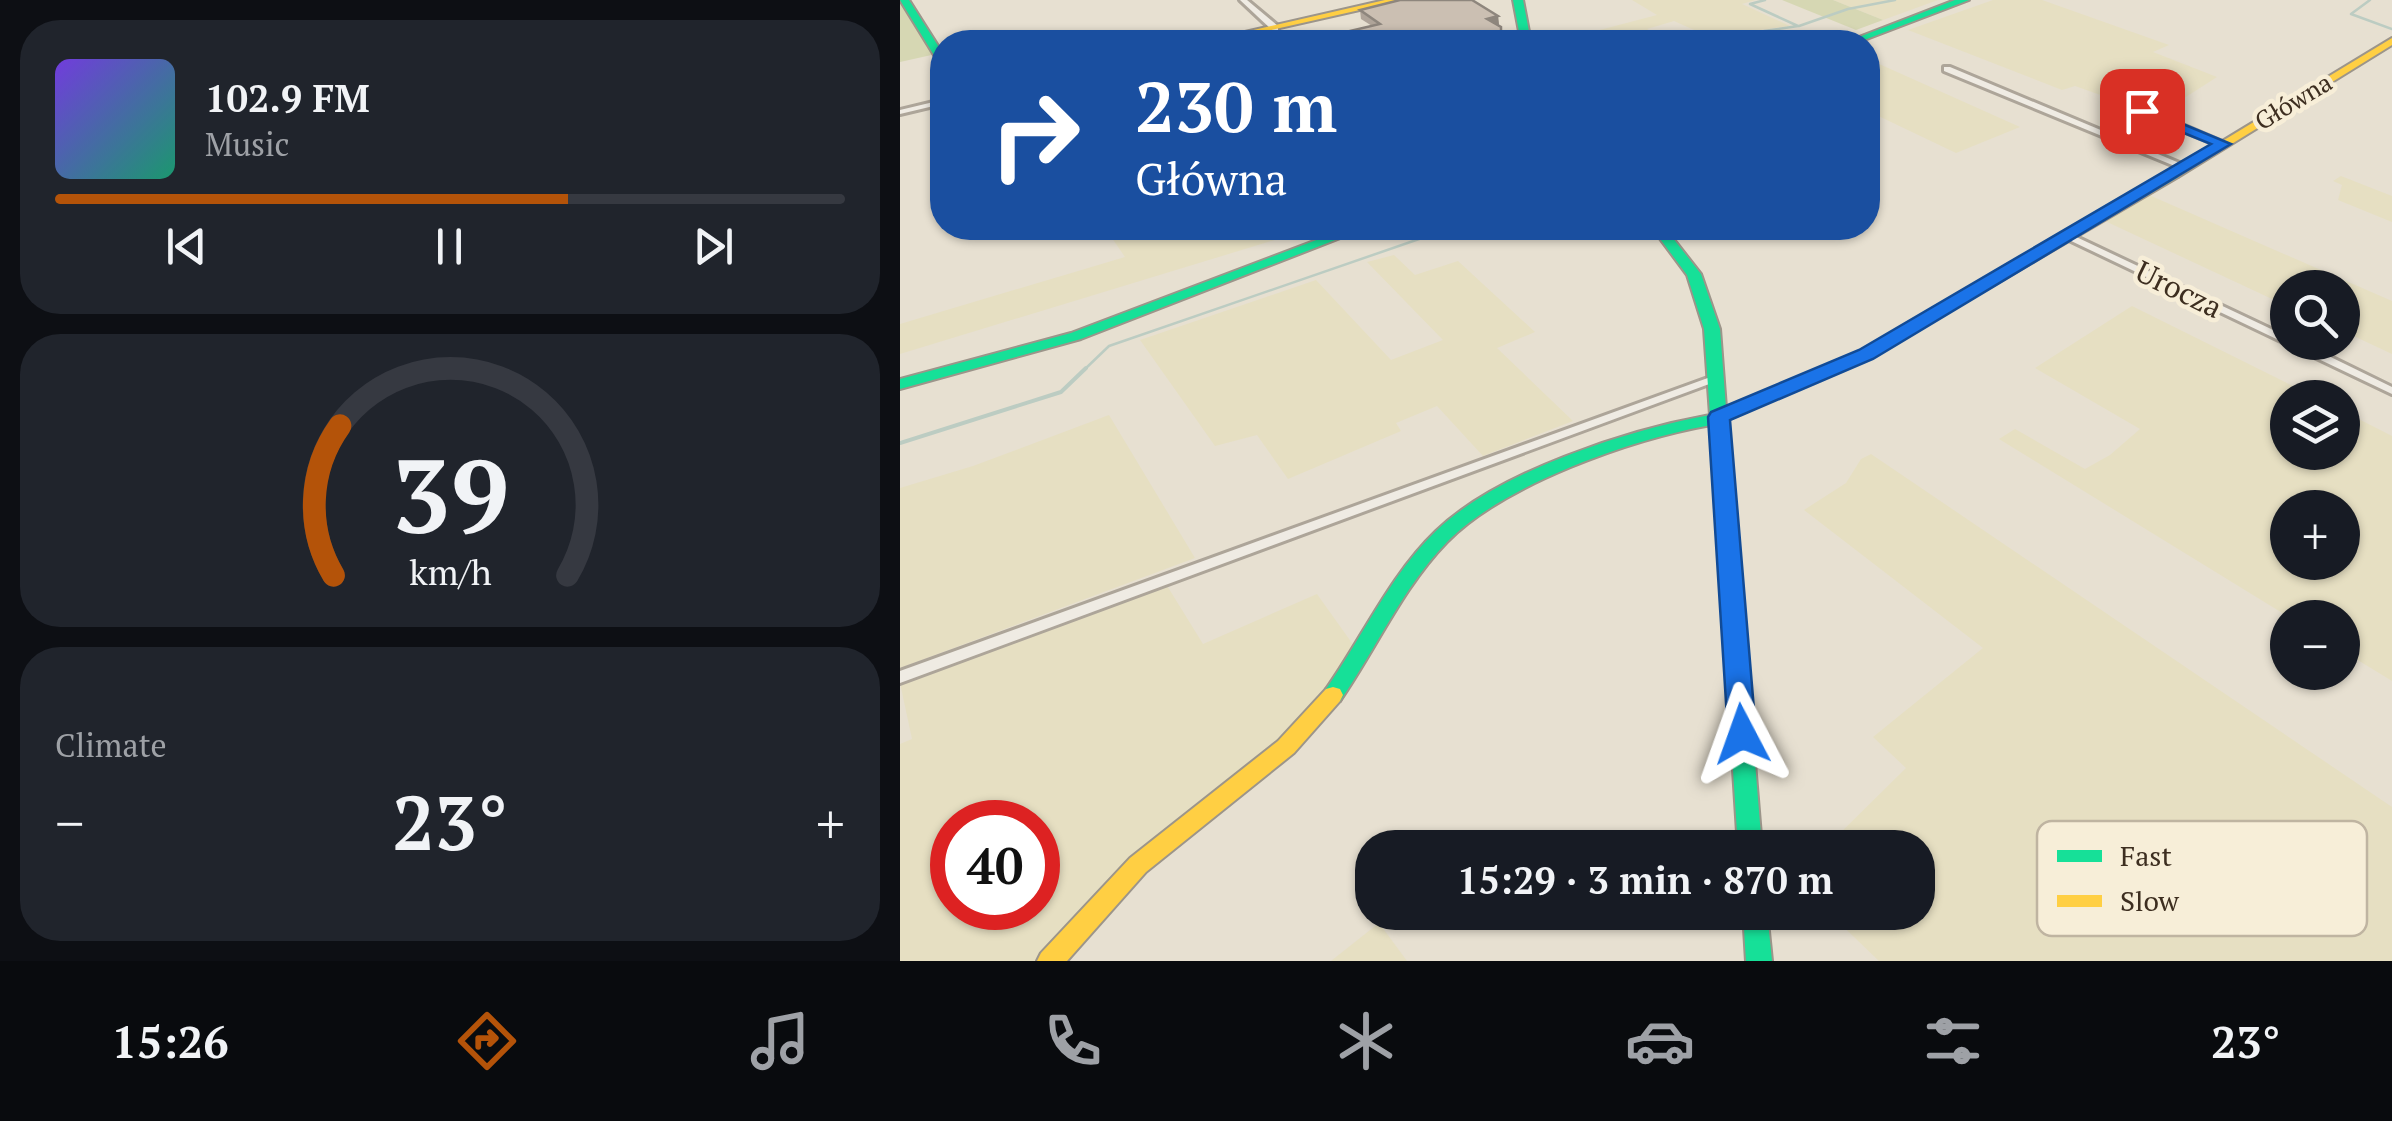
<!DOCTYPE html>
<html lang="en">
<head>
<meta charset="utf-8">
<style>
	body { margin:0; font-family:"PT Serif",serif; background:#20242c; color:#f1f3f6; height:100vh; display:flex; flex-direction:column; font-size:38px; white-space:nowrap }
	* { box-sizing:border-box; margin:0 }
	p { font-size:32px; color:#9ea1a6 }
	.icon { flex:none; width:55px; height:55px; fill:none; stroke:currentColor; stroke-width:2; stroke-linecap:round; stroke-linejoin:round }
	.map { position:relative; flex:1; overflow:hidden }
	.panel { display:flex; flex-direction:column; gap:20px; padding:20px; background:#0d0f14; width:900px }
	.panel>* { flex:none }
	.banner { position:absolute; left:30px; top:30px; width:950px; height:210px; border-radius:40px; box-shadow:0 2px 8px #0004; background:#1a4fa0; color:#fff; overflow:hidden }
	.tools { position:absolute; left:1370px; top:270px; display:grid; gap:20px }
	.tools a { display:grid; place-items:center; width:90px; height:90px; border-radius:50%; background:#171b24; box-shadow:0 2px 8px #0004; font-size:50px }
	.speed { position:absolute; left:30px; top:800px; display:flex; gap:20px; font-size:50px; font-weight:700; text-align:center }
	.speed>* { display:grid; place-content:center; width:130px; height:130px; border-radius:50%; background:#171b24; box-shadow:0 2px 8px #0004; line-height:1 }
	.speed .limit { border:15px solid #d22; background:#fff; color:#111 }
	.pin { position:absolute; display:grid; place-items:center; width:85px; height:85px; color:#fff; margin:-42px; border-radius:20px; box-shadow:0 5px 15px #0006 }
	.me { position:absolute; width:110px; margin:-55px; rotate:356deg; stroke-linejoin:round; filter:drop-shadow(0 0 8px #0008) }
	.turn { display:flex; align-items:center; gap:35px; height:210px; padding:0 40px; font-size:45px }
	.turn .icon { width:130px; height:130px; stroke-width:2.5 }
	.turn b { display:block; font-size:70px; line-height:85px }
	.big { font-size:75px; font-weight:600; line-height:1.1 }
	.panel .card { flex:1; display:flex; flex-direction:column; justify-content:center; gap:15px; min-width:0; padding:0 35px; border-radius:40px; background:#20242c }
	.panel .dial { align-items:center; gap:0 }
	.dial svg { height:260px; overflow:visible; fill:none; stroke:#363941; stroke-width:7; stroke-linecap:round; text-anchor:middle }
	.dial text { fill:#f1f3f6; stroke:none }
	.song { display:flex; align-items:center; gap:30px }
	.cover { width:120px; height:120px; border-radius:15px; background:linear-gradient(135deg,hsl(260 70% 55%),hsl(160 70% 35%)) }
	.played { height:10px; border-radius:5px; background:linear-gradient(90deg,#b45309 65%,#363941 65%) }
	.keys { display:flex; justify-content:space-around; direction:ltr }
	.heat { display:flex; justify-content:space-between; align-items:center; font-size:55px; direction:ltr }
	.trip { position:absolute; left:455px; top:830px; width:580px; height:100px; border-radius:40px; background:#171b24; box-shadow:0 2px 8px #0004; font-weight:600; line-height:100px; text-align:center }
	.tab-bar { display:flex; height:160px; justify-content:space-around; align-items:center; background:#090b0e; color:#9ea1a6 }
	.tab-bar .icon { width:70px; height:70px }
	.tab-bar .current { color:#b45309 }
	.tab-bar b { font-size:45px; color:#f1f3f6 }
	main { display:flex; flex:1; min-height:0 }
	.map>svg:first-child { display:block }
	.farmland { fill:#e6dfc2; fill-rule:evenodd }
	.green { fill:#d6d7b3 }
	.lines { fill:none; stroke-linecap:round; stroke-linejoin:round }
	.stream-far1 { stroke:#bcccc2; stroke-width:2.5 }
	.stream { stroke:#bcccc2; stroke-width:4 }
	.street-casing { stroke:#ada599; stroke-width:6 }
	.fast-casing { stroke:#9c958a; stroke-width:4 }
	.slow-casing { stroke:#9c958a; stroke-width:4 }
	.street { fill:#efebe3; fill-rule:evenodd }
	.fast { fill:#16e098; fill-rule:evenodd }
	.slow { fill:#ffcf43; fill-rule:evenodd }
	.wall { fill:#afa499 }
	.shaded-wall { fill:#8e867d }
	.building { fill:#cbbfb2; stroke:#8e867d; stroke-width:2.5 }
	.route { fill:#1a73e8; stroke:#114b97; stroke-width:2.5 }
	.labels { text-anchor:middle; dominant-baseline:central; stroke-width:9; stroke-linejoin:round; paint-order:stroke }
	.far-street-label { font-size:25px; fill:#3d2e20; stroke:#f7eed8 }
	.street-label { font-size:30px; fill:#3d2e20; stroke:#f7eed8 }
	.key { fill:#f7eed8; stroke:#bfb4a1; stroke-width:2.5 }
	.key-label { font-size:28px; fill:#3d2e20 }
</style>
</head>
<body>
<main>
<section class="panel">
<div class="card">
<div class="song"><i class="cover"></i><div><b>102.9 FM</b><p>Music</p></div></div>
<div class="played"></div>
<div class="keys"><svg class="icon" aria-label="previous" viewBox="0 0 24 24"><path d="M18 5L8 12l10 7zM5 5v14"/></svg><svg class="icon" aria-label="pause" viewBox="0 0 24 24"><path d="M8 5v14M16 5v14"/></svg><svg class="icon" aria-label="next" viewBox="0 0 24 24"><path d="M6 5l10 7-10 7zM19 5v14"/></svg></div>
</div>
<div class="card dial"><svg viewBox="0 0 100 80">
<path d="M14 69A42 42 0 1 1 86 69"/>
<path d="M14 69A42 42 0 0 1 16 23" stroke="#b45309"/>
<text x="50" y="56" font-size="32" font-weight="700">39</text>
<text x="50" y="72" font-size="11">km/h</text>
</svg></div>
<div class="card"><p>Climate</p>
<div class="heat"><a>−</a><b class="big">23°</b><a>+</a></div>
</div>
</section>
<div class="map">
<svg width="1492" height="961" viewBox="0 0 1492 961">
	<rect width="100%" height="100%" fill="#e7e0d1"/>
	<g class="farmland">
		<path d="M732 0H855L842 4 890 26 860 30 851 42H821L774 21 747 29 772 42H690L703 39 692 32 757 15Z"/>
		<path d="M933 0H1038L983 20Z"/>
		<path d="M1093 0H1142L1269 45 1253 52 1317 77 1267 109 1280 117 1274 121 1175 86 1162 90 1008 30Z"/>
		<path d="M968 59 1120 127 1056 153 968 111Z"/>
		<path d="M1441 176 1492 196V222L1438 200 1442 185 1433 181Z"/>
		<path d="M1249 195 1492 301V354L1443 331 1442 288H1388L1387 306 1205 221Z"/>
		<path d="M205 228H414L0 354V324L225 257Z"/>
		<path d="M494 255 515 275 558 261 635 332 597 348 673 421 583 456 537 406 496 423 501 431 388 479 357 435 315 446 240 340 416 280 491 360 543 340 467 262Z"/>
		<path d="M1232 306 1415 397 1388 398V452H1442L1443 411 1492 436V681L1443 651 1442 618 1389 617 1099 439 1115 429 1185 469 1210 455 1240 429 1135 368ZM1388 508H1442V562H1388Z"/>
		<path d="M209 415 295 558 0 668V488L73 466Z"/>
		<path d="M971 454 1492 807V961H979L929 913 1018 912V848L926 847 1006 768 973 737 1083 648 904 510 946 483 961 459Z"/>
		<path d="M266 584 303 644 417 594 457 650 428 692 363 758 142 961H0V744L12 739 0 683ZM52 822H138V908H52Z"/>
		<path d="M479 923 507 961H431Z"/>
	</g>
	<g class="green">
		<path d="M882 0H933L983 20 956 30Z"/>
		<path d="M0 2 3 5 36 54 0 62Z"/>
	</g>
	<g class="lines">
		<g class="stream-far1">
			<path d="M1470 0 1451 14 1492 29"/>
			<path d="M899 26 948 9 995 0"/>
			<path d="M855 42 864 31 898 26 850 4 865 0"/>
			<path d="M184 370 209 346 551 228"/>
		</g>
		<path class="stream" d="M0 443 161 392 186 368"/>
		<g class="street-casing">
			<g id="street">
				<path d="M340 0H347L378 26V30H372Z"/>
				<path d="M1044 67H1050L1289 167 1282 169 1044 71Z"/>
				<path d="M42 100V104L0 114V110Z"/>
				<path d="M1239 109H1245L1327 144 1320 146 1239 113Z"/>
				<path d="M1170 234 1388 337V342H1400L1492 387V394L1167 239 1165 237Z"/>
				<path d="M816 375 822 378 820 380 0 683V671Z"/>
			</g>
		</g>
		<g class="fast-casing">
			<g id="fast">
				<path d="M0 0H9L42 52V63L37 60Z"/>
				<path d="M613 0H623L631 42H621Z"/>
				<path d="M1055 0H1069L959 42H946Z"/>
				<path d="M1274 170 1278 171V177L971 357 827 420 862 848H838L811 425C732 439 604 484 547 542 503 587 476 649 440 701L433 703 426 701 423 695 426 689C462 638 490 575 536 531 597 472 727 430 810 415L804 329 787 275 752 228H765L801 274 820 329 826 408 961 351Z"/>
				<path d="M448 228H466L181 339 0 389V379L171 333Z"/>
				<path d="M843 912H867L872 961H846Z"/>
			</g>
		</g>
		<g class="slow-casing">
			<g id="slow">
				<path d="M485 0H504L318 42H301Z"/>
				<path d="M1492 38V45L1278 177 1268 174Z"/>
				<path d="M433 687 440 689 443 695 440 701 394 753 246 872 167 961H137L141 953 230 858 378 741 426 689Z"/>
			</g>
		</g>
		<use href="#street" class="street"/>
		<use href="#fast" class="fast"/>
		<use href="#slow" class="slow"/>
	</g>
	<path class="wall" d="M460 10 598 16 599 25 472 26 461 19Z"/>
	<path class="shaded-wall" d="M598 16 599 25 587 19Z"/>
	<path class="building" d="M500 0H572L598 16 587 19 601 27V42H403L480 24 460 10Z"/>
	<path class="route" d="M1242 107 1331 144 973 359 830 420 856 734 852 742 842 746 832 742 828 734 808 417 811 412 959 350 1311 144 1237 114V108Z"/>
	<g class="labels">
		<g class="far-street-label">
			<text transform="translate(1393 101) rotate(-31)">Główna</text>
		</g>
		<g class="street-label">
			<text transform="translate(1279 289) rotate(26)">Urocza</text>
		</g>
	</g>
	<rect x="1137" y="821" width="330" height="115" rx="15" class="key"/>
	<rect x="1157" y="850" width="45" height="12" fill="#16e098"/>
	<rect x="1157" y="895" width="45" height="12" fill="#ffcf43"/>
	<g class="key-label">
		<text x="1220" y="866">Fast</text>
		<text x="1220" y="911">Slow</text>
	</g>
</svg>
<div class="tools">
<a><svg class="icon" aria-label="search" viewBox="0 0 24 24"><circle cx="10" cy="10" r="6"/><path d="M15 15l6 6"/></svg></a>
<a><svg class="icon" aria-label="layers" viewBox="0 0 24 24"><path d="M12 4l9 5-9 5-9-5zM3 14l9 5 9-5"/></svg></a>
<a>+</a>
<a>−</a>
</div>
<div class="speed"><div class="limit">40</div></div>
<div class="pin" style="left:1242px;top:111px;background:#d93025"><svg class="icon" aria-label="arrive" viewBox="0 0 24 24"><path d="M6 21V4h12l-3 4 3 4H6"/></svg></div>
<svg class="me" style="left:842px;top:734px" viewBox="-20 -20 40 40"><path d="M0-17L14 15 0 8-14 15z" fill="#1a73e8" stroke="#fff" stroke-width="4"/></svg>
<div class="trip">15:29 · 3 min · 870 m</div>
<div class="banner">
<div class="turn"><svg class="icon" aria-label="right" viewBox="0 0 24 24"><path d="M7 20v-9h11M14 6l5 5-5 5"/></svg><div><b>230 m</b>Główna</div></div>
</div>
</div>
</main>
<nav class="tab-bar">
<b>15:26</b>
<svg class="icon current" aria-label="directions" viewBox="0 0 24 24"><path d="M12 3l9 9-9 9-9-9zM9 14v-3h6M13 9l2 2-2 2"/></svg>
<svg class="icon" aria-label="music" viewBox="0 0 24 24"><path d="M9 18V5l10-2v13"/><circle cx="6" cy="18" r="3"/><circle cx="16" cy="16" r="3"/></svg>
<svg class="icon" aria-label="phone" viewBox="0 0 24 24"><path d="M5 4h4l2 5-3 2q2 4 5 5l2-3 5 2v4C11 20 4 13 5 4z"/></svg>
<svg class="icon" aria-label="climate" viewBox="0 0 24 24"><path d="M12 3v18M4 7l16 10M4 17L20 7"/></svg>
<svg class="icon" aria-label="car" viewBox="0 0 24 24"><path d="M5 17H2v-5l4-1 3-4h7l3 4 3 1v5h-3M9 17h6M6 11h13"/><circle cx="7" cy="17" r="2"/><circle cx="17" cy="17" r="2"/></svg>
<svg class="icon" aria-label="filters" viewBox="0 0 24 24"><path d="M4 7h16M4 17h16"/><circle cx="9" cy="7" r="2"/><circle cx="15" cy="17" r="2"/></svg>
<b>23°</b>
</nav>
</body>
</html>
